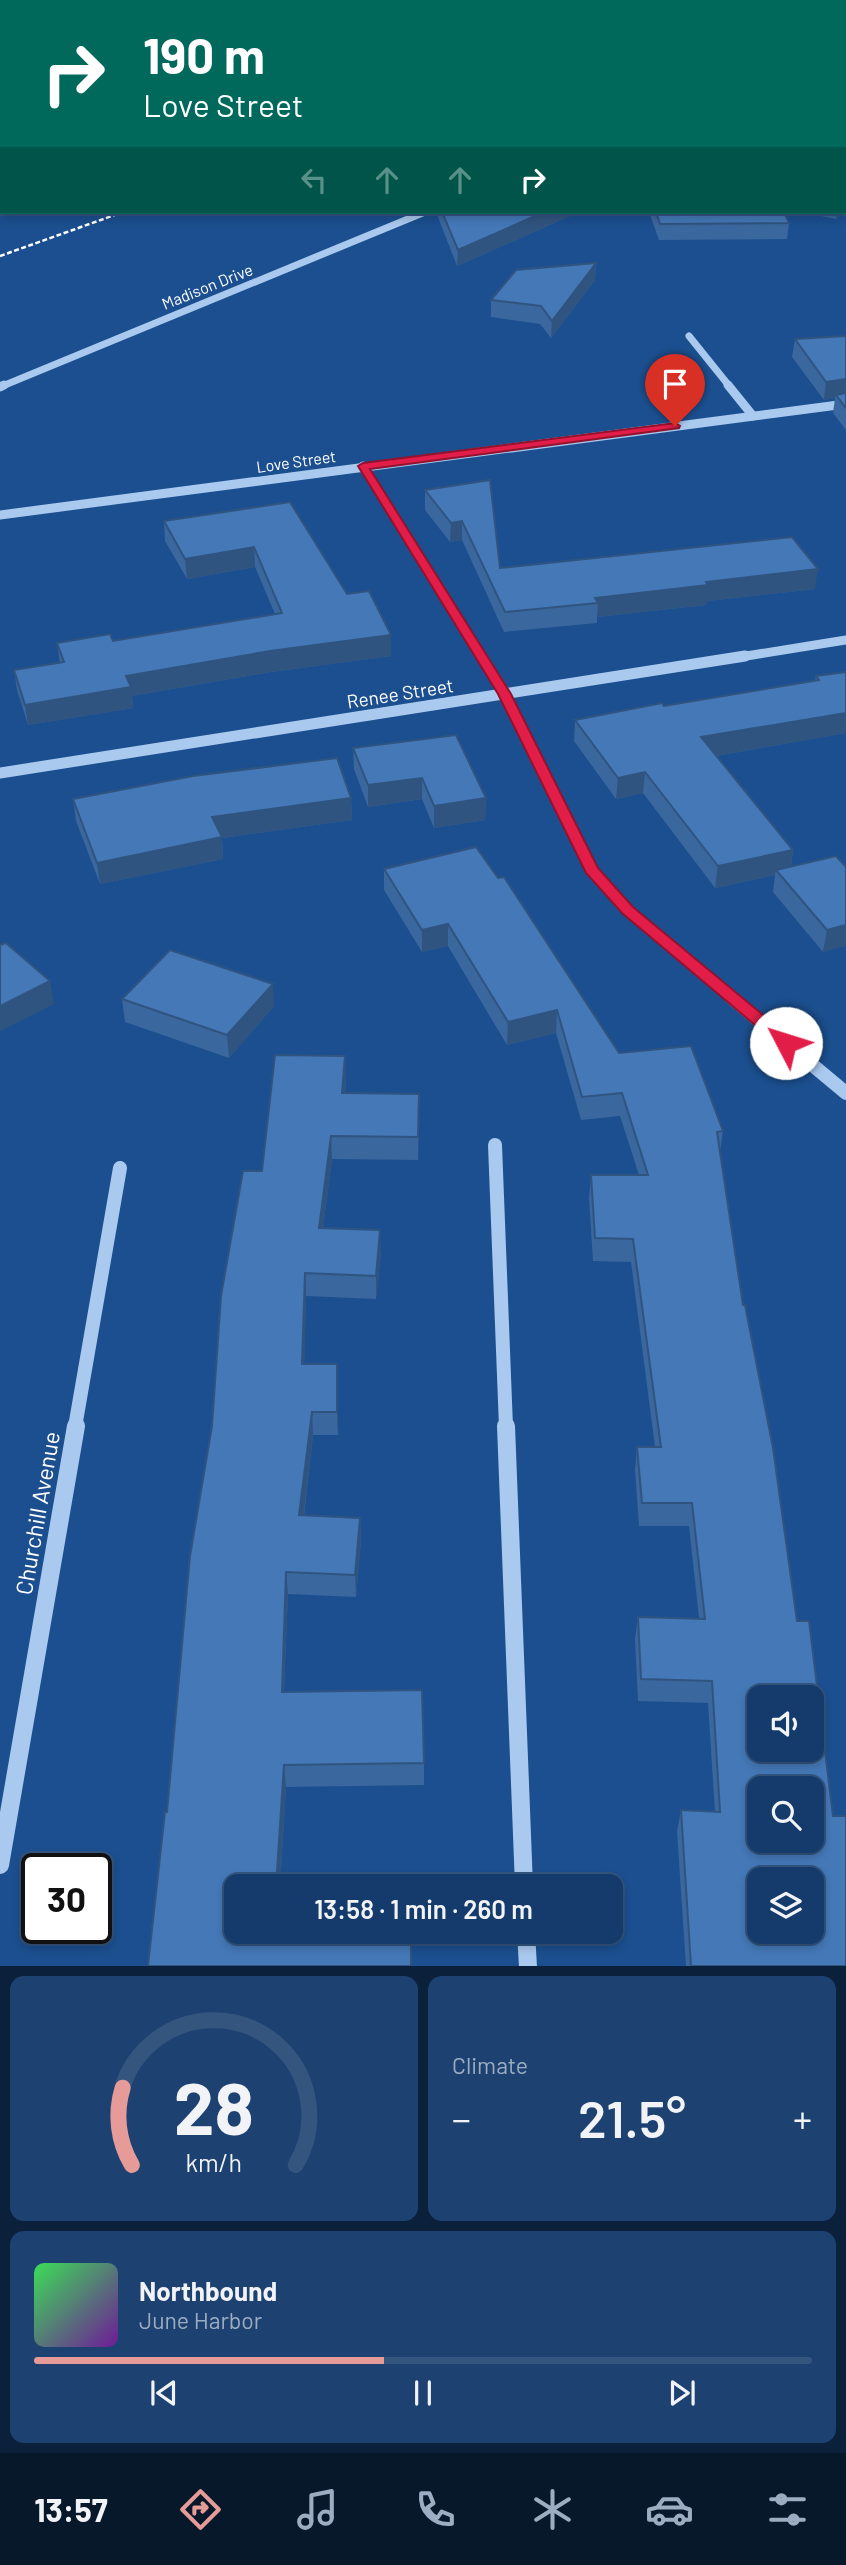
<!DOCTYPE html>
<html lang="en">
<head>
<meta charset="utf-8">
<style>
	body { margin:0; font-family:Barlow,sans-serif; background:#1d4271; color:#f1f3f6; height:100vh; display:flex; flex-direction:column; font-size:26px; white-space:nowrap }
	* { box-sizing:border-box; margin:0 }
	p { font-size:23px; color:#9dadc1 }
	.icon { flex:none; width:38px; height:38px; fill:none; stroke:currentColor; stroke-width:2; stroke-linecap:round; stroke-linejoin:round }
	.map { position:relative; height:1966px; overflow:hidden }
	.drawer { display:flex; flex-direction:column; gap:10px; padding:10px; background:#0b203b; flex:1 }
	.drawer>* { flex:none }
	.hud { position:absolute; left:0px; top:0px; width:847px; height:214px; box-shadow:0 4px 10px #0003,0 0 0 2px #33557e; background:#00695c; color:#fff; overflow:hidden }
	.buttons { position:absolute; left:747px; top:1685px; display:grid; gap:14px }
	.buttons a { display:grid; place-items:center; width:77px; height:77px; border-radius:14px; background:#143b6b; box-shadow:0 4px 10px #0003,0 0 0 2px #33557e; font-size:35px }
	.speed { position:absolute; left:21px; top:1853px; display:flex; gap:14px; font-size:35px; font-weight:700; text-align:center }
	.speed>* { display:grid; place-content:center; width:91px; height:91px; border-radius:50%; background:#143b6b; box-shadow:0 4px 10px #0003,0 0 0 2px #33557e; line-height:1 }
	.speed .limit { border:4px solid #111; border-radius:10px; background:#fff; color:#111 }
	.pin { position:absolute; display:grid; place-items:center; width:60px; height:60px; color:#fff; margin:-72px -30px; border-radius:50% 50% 50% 0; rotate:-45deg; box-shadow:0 0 7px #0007 }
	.pin .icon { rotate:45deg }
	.me { position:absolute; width:77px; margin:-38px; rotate:310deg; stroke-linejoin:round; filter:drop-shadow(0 0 5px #0008) }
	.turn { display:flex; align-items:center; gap:24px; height:147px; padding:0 28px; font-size:32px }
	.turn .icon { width:91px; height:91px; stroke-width:2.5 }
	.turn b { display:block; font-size:49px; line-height:60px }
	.lanes { display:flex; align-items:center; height:66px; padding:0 28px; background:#0003; justify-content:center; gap:35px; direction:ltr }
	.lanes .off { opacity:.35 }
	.big { font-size:52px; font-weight:600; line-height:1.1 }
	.drawer .widget { flex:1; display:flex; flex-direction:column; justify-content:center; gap:10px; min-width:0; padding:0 24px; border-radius:14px; background:#1d4271 }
	.drawer .dial { align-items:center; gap:0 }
	.dial svg { height:182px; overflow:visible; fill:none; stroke:#33557e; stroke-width:7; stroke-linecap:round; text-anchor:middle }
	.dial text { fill:#f1f3f6; stroke:none }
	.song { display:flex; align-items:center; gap:21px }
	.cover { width:84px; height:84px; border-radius:10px; background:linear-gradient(135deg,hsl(130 70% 55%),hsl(280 70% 35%)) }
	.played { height:7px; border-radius:4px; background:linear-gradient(90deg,#e69b98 45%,#33557e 45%) }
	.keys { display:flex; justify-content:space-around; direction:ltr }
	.heat { display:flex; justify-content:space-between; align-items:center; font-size:38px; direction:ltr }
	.drawer .tiles { flex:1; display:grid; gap:10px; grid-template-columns:1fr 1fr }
	.widget:last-child { grid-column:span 2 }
	.trip { position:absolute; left:224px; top:1874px; width:399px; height:70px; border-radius:14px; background:#143b6b; box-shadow:0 4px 10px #0003,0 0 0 2px #33557e; font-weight:600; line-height:70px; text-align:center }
	.dock { display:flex; height:112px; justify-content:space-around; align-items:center; background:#08182b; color:#9dadc1 }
	.dock .icon { width:49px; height:49px }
	.dock .selected { color:#e69b98 }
	.dock b { font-size:32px; color:#f1f3f6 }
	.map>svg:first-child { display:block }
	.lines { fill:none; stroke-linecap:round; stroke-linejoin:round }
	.minor-far4 { stroke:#a9c9ee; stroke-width:7 }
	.minor-far3 { stroke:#a9c9ee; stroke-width:9 }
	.minor-far2 { stroke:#a9c9ee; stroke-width:11 }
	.minor-far1 { stroke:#a9c9ee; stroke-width:14 }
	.minor { stroke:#a9c9ee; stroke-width:18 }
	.rail { stroke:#fff; stroke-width:2.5; stroke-dasharray:5 2.5; stroke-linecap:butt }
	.wall { fill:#3a679d }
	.shaded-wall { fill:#305480 }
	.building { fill:#4478b7; stroke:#305480; stroke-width:2; fill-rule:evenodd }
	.route { fill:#e11d48; stroke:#92132f; stroke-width:2 }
	.labels { text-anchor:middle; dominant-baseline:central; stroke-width:7; stroke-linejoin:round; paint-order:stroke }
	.far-street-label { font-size:16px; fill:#fff; stroke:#1b4f8f }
	.street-label { font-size:19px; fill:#fff; stroke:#1b4f8f }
	.near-street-label { font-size:23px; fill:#fff; stroke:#1b4f8f }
</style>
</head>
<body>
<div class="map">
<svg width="846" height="1967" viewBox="0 0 846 1967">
	<rect width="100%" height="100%" fill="#1b4f8f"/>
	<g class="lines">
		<g class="minor-far4">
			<path d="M689 336 730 387"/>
			<path d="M0 387 425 212"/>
		</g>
		<g class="minor-far3">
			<path d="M728 385 753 416"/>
			<path d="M0 387 4 385"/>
			<path d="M363 466 482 658"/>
			<path d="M0 515 846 404"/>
			<path d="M734 658 846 640"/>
		</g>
		<g class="minor-far2">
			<path d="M481 656 505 694 592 870 627 910 733 998"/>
			<path d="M0 773 745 656"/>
		</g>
		<g class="minor-far1">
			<path d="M731 997 846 1093"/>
			<path d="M495 1145 506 1427"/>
			<path d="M75 1427 120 1168"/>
		</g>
		<g class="minor">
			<path d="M506 1426 524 1886"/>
			<path d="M0 1865 76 1426"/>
			<path d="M526 1932 528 1967"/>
		</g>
		<path class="rail" d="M0 256 123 212"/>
	</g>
	<g class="wall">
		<path d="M676 0H738L740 2H678Z"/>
		<path d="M845 151 846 212 836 219 801 212H845Z"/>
		<path d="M436 212H579L457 266Z"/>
		<path d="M649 212H784L789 223 787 239 659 240Z"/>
		<path d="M596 263 595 280 551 338 540 324 491 317V300Z"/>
		<path d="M846 337V430L833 413 835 398 824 400 792 357 795 339Z"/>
		<path d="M490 480 500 568 815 589 707 601 706 605 597 617V623L504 632 462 540 450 542 425 510V490Z"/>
		<path d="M290 502 347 594 391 656 271 672 132 696 133 708 28 725 17 690 14 670 60 663 57 643 113 641 275 614 255 567 187 579 165 541 164 521Z"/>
		<path d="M846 672V733L716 756 793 850 791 867H846L823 952 773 892 775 875 715 888 643 793 616 799 574 741 575 720 815 681 816 676Z"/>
		<path d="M353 748 486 798 485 820 434 828 422 799 368 807 354 769Z"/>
		<path d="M351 798 352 820 222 838 223 859 100 884 76 821 73 799Z"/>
		<path d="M384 869 619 1053 723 1131 720 1152 846 1966H686L677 1832 681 1810 715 1812 708 1703 638 1701 635 1639 638 1617 699 1618 689 1526H639L635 1470 637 1447H655L631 1262 593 1261 589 1198 591 1175H639L620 1116 581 1120 556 1033 507 1045 448 946 422 952 384 890Z"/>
		<path d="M122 999 274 1006 229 1058 125 1022Z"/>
		<path d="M346 1079 345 1093 419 1117 418 1160 332 1159 323 1228 381 1253 376 1299 306 1296 304 1364H337L338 1435H313L304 1516 360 1518 361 1540 356 1597 288 1594 284 1692 424 1763V1785L286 1787 280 1886H236L148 1966 167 1812 262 1171Z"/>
	</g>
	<g class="shaded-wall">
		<path d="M570 0H606L601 2H564Z"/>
		<rect x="0" y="181" width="2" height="16"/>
		<path d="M846 198V212L836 219 837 212H845Z"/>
		<path d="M544 212H579L457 266 458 250Z"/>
		<path d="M596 263 595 280 551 338 552 321Z"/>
		<path d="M846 379V397L836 395 835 398 824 400 826 382Z"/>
		<path d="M462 521V540L450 542 451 523Z"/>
		<path d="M254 547 255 567 187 579 185 559Z"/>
		<path d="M818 569 815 589 707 601 706 605 597 617 598 603 595 598 706 582Z"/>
		<path d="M391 635V656L271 672 132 696 133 708 28 725 25 705 126 676 270 651Z"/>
		<path d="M846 713V733L699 759 701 737Z"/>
		<path d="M645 772 643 793 616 799 618 778Z"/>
		<path d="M422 778V799L368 807V785Z"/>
		<path d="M351 798 352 820 222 838 223 859 100 884 97 863 212 817Z"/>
		<path d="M486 798 485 820 434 828V806Z"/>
		<path d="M793 850 790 872 776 870 775 875 715 888 718 866Z"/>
		<path d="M448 924V946L422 952V930Z"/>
		<path d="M846 925V946L823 952 827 930Z"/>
		<path d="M50 981 54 1004 0 1031V1006Z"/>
		<path d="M273 984 274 1006 229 1058 227 1035Z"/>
		<path d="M557 1010 556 1033 507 1045 508 1022Z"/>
		<path d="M345 1056 346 1079 343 1116 342 1093Z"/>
		<path d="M331 1136 332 1159 320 1251 319 1228Z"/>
		<path d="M380 1230 381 1253 376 1299V1276Z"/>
		<path d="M305 1273 306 1296 304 1387 302 1364Z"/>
		<path d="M337 1364 338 1388V1435L337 1412Z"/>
		<path d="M312 1412 313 1435 301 1538 299 1515Z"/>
		<path d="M360 1518 361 1540 356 1597 355 1575Z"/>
		<path d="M286 1572 288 1594 283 1714 282 1692Z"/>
		<path d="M284 1765 286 1787 280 1886H276Z"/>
	</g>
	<g class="building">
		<path d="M0 0H570L564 2H2V181H0Z"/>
		<path d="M687 0H738L740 2H688Z"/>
		<path d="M783 0H846V83L845 2H778Z"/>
		<path d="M845 151H846L845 199Z"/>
		<path d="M442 212H544L458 250Z"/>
		<path d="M656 212H784L789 223 660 224Z"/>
		<path d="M596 263 552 321 541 306 491 300 516 270Z"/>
		<path d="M846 336V379L826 382 795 339Z"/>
		<path d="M846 393V408L836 395Z"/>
		<path d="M490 480 500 568 792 537 818 569 706 582 708 585 595 598 598 603 505 612 462 521 451 523 425 490Z"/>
		<path d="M290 502 347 594 369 591 391 635 270 651 126 676 131 687 25 705 14 670 64 662 57 643 110 634 113 641 282 613 254 547 185 559 164 521Z"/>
		<path d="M846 672V713L701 737 793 850 718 866 645 772 618 778 575 720 662 703 664 706 819 680 816 676Z"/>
		<path d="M456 735 486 798 434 806 422 778 368 785 353 748Z"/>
		<path d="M337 758 351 798 212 817 222 837 97 863 73 799 193 776Z"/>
		<path d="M476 847 498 878 504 877 619 1053 691 1046 723 1131 717 1132 743 1305H745L773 1448 797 1621H809L833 1816H846V1966H691L681 1810 720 1812 712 1681 641 1679 638 1617 705 1619 692 1503H642L637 1447H661L633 1239 595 1238 591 1175H648L622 1093 582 1097 557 1010 508 1022 448 924 422 930 384 869ZM760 1698H812V1750H760ZM760 1788H812V1841H760ZM760 1880H812V1932H760Z"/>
		<path d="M836 856 846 867V925L827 930 776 870Z"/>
		<path d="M6 943 50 981 0 1006V945Z"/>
		<path d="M170 950 273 984 227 1035 122 999Z"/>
		<path d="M275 1055 345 1056 342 1093 419 1094 418 1137 331 1136 319 1228 380 1230 376 1276 305 1273 302 1364H337V1412H312L299 1515 360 1518 355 1575 286 1572 282 1692 422 1690 424 1763 284 1765 276 1886H236V1932H411V1966H148L165 1812H167L190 1556 212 1426 221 1296 243 1171H262Z"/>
	</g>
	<path class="route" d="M675 423 680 426 679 428 370 469 511 694 598 868 633 907 792 1039 795 1043 792 1047H781L622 913 586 873 498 694 358 466 363 463Z"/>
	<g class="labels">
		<g class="far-street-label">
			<text transform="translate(207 286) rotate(-22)">Madison Drive</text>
			<text transform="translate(296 461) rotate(-8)">Love Street</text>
		</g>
		<g class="street-label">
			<text transform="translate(400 693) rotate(-9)">Renee Street</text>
		</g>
		<g class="near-street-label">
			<text transform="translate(37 1513) rotate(-80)">Churchill Avenue</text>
		</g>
	</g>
</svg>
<div class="buttons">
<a><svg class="icon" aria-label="sound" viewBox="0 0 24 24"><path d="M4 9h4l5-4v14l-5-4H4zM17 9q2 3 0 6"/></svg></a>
<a><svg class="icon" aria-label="search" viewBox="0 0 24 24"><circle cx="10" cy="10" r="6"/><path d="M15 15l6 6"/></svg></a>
<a><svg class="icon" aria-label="layers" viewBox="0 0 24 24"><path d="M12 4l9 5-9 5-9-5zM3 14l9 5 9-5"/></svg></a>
</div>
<div class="speed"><div class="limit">30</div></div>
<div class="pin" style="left:675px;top:426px;background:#d93025"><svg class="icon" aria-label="arrive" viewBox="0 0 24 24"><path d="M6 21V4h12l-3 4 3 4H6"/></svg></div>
<svg class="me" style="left:786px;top:1043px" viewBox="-20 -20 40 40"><circle r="19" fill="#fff"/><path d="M0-13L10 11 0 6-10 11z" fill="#e11d48"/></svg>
<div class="trip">13:58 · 1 min · 260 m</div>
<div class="hud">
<div class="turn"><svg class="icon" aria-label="right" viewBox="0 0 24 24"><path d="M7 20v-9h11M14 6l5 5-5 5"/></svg><div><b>190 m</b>Love Street</div></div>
<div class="lanes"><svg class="icon off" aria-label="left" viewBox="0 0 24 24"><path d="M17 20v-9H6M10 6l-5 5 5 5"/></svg><svg class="icon off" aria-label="ahead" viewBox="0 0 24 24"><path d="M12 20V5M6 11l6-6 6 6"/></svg><svg class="icon off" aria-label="ahead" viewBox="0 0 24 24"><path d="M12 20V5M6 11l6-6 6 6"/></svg><svg class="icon" aria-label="right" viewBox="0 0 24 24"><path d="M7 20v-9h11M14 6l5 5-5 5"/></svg></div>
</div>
</div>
<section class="drawer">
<div class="tiles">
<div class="widget dial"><svg viewBox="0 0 100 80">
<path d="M14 69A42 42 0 1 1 86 69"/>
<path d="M14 69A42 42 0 0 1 10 35" stroke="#e69b98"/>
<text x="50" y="56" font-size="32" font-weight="700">28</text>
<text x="50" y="72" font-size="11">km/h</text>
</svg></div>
<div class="widget"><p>Climate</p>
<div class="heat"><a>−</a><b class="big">21.5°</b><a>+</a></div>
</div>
<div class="widget">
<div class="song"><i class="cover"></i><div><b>Northbound</b><p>June Harbor</p></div></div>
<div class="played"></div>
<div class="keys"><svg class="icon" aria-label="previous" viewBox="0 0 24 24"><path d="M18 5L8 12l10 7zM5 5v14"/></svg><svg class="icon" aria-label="pause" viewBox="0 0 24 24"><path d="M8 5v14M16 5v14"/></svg><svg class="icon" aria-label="next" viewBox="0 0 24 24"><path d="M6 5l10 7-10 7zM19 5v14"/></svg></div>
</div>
</div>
</section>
<nav class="dock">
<b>13:57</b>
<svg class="icon selected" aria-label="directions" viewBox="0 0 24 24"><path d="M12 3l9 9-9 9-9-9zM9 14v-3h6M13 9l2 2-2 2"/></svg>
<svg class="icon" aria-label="music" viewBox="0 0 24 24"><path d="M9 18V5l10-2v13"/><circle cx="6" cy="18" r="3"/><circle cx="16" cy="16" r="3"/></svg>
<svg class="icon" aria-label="phone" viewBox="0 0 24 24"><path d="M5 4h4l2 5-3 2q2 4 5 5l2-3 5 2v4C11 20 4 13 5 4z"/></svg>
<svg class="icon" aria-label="climate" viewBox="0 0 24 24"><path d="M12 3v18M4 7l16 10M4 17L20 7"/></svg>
<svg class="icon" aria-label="car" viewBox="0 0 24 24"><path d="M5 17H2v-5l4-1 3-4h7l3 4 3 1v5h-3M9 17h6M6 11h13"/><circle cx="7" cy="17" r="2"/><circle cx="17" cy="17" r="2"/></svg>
<svg class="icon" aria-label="filters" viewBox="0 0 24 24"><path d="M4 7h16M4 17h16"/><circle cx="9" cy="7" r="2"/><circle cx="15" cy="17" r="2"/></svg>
</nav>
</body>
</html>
